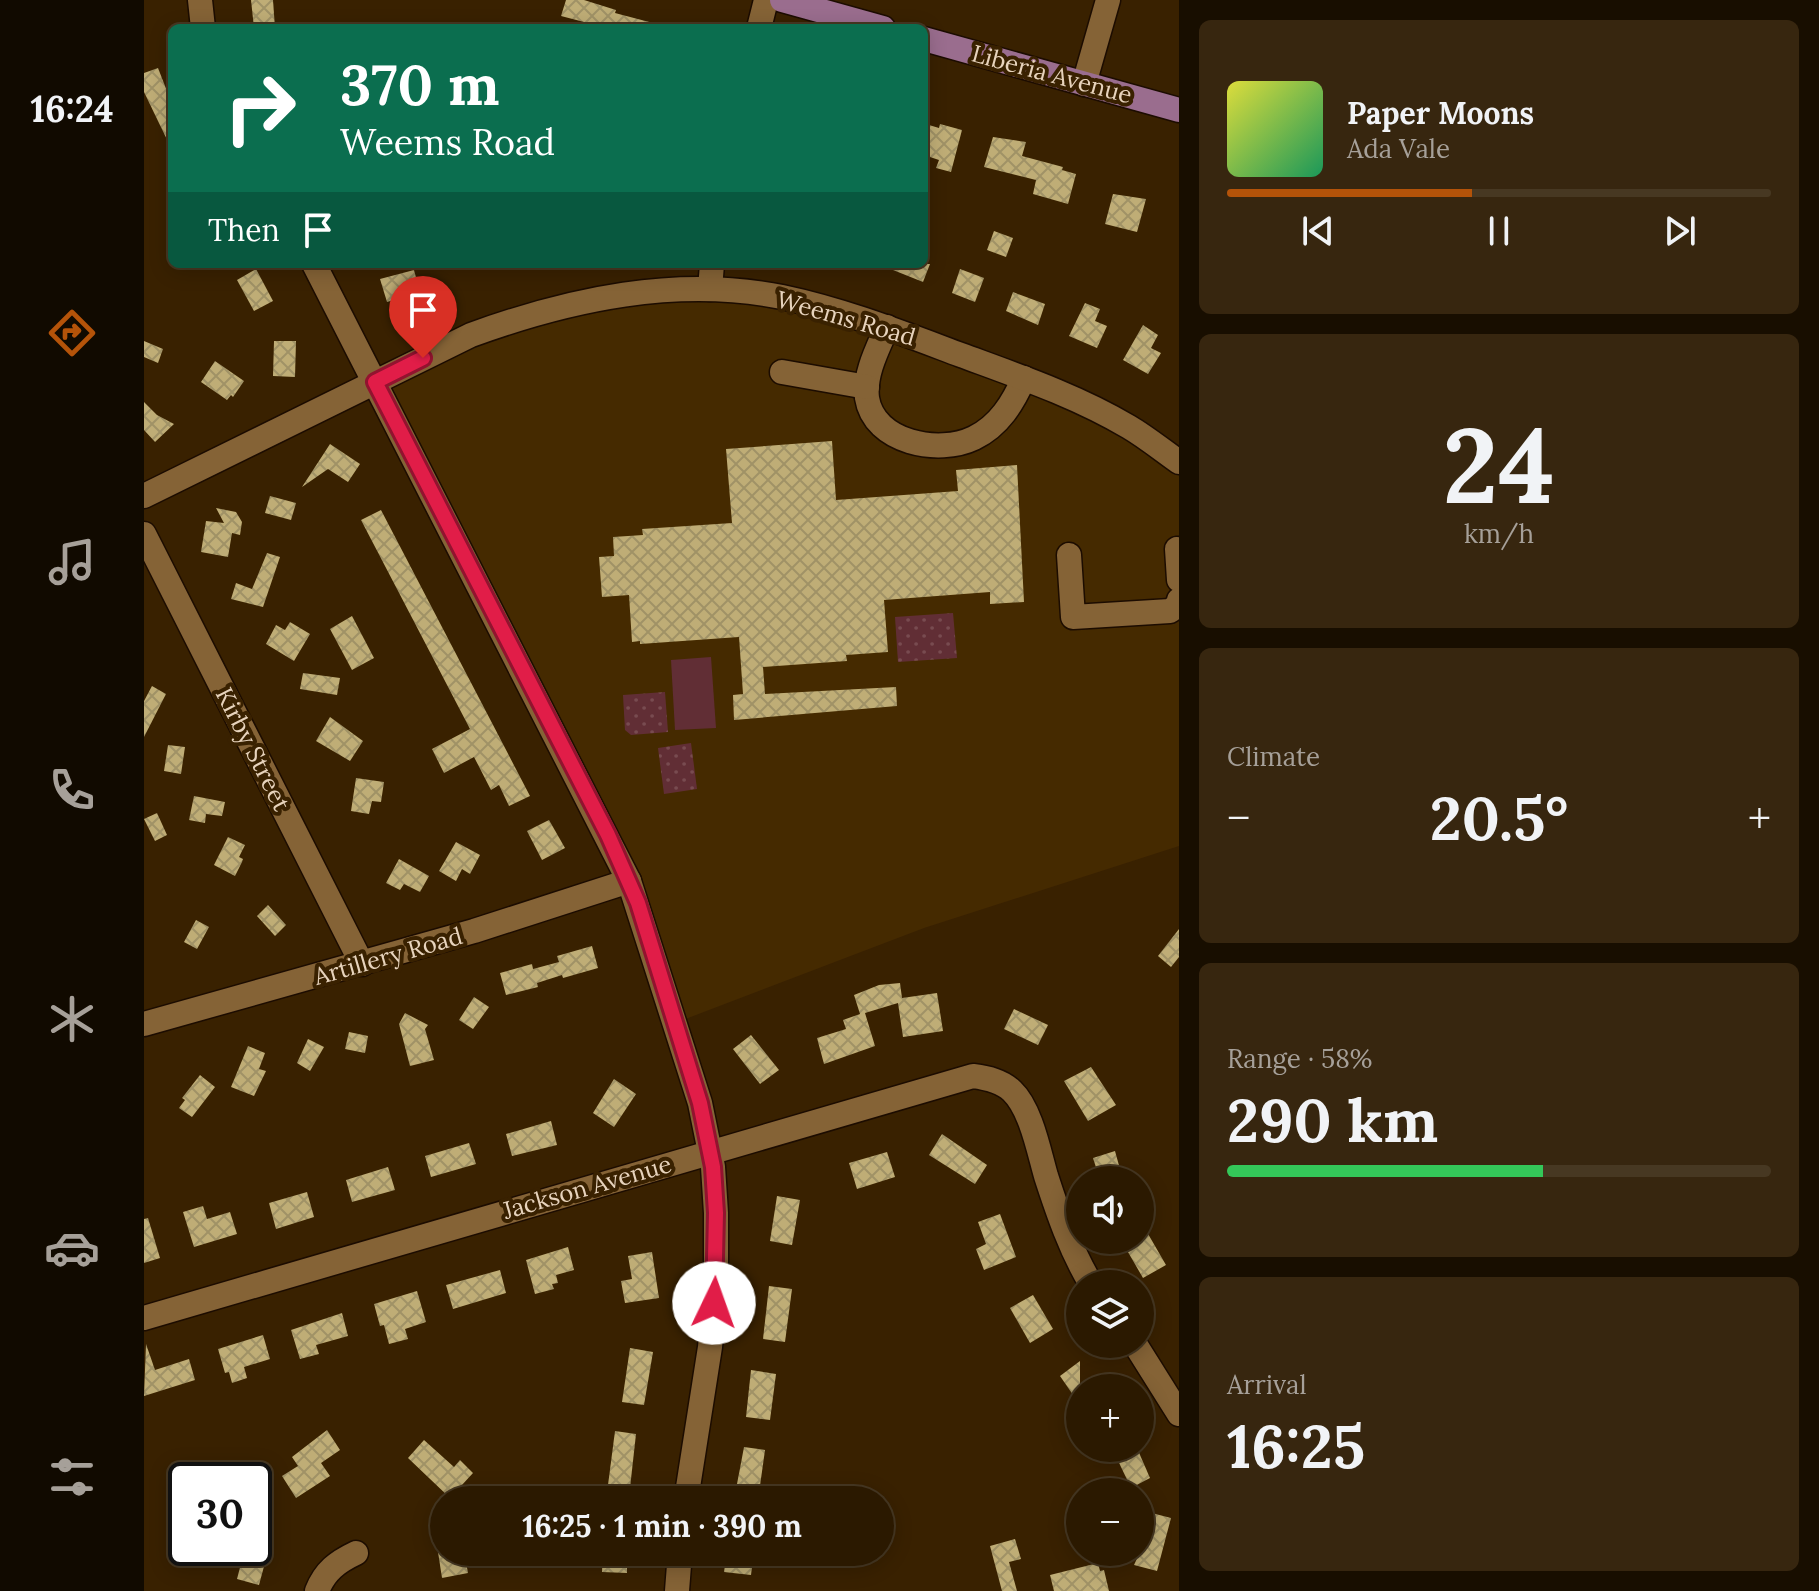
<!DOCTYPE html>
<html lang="en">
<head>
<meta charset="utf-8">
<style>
	body { margin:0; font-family:Lora,serif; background:#37260f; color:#f1f3f6; height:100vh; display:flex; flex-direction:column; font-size:30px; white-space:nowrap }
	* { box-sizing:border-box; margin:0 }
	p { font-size:26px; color:#a6a099 }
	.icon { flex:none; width:44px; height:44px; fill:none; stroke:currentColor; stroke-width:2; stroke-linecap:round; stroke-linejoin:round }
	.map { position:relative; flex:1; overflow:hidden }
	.drawer { display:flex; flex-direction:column; gap:20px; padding:20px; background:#180e00; width:640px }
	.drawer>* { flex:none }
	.guide { position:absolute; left:24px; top:24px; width:760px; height:244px; border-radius:12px; box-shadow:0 4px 20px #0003,0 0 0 2px #473822; background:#0b6e4f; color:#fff; overflow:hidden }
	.tools { position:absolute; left:922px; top:1166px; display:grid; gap:16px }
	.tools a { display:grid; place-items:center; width:88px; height:88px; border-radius:50%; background:#2b1900; box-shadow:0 4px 20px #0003,0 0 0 2px #473822; font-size:40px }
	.speed { position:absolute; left:24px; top:1462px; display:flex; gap:16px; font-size:40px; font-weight:700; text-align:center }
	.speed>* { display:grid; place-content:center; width:104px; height:104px; border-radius:50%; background:#2b1900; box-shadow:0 4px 20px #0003,0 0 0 2px #473822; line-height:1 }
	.speed .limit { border:4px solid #111; border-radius:12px; background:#fff; color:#111 }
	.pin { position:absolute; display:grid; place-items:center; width:68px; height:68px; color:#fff; margin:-82px -34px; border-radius:50% 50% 50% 0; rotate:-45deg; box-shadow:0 0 8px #0007 }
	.pin .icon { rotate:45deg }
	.me { position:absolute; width:88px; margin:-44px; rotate:3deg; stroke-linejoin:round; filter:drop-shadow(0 0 6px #0008) }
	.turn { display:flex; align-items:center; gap:28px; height:168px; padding:0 40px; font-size:36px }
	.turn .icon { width:104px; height:104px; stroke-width:2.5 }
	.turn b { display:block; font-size:56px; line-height:68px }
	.then { display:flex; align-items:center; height:76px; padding:0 40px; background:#0003; gap:16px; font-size:30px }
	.big { font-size:60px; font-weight:800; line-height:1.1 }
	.drawer .card { flex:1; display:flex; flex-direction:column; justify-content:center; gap:12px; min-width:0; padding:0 28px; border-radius:12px; background:#37260f }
	.drawer .dial { align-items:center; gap:0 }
	.dial b { font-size:104px; line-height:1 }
	.song { display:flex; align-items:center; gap:24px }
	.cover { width:96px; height:96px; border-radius:12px; background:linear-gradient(135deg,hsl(60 70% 55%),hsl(150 70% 35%)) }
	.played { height:8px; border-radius:4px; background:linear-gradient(90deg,#b45309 45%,#473822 45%) }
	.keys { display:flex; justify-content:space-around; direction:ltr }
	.heat { display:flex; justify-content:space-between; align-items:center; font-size:44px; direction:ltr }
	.charge { height:12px; border-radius:6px; background:linear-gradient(90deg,#34c759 58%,#473822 0) }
	.trip { position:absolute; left:286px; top:1486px; width:464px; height:80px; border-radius:40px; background:#2b1900; box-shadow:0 4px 20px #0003,0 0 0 2px #473822; font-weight:800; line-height:80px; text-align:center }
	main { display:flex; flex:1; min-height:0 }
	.menu { display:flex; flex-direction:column; width:144px; justify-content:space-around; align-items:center; background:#110a00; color:#a6a099 }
	.menu .icon { width:56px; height:56px }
	.menu .selected { color:#b45309 }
	.menu b { font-size:36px; color:#f1f3f6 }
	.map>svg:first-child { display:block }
	.built { fill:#452a00 }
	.green { fill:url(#green-dots) }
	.pitch { fill:#612e35 }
	.building { fill:url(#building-cross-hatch) }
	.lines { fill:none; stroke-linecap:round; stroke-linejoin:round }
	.minor-casing { stroke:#1c0c00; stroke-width:27 }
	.major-casing { stroke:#1c0c00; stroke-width:27 }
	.minor { stroke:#856336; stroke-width:24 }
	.major { stroke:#9a6d8e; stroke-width:24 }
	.route-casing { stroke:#92132f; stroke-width:20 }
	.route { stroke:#e11d48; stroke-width:14 }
	.labels { text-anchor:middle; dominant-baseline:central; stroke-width:8; stroke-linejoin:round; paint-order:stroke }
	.street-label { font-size:24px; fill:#e7d3bc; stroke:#392100 }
</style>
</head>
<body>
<main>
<nav class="menu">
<b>16:24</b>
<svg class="icon selected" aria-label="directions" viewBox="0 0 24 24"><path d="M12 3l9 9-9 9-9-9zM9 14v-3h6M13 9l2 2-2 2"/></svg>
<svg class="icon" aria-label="music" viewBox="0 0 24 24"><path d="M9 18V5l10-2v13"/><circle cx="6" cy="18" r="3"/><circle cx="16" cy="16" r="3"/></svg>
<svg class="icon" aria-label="phone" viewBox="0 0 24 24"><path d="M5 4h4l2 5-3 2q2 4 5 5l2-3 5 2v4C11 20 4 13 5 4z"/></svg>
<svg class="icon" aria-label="climate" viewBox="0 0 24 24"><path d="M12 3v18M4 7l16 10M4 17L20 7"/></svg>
<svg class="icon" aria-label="car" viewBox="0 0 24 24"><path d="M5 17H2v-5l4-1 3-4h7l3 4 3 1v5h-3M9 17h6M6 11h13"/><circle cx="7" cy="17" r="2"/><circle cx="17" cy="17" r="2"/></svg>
<svg class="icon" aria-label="filters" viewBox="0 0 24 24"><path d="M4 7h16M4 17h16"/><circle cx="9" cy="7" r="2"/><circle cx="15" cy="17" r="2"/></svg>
</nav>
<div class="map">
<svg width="1035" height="1591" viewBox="0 0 1035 1591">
	<defs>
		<pattern id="green-dots" width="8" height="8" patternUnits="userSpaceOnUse" patternTransform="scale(2)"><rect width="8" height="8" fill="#612e35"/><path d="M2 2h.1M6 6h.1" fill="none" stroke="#784b50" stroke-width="1.8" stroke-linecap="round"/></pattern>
		<pattern id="building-cross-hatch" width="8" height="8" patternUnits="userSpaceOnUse" patternTransform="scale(2)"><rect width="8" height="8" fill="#bfad76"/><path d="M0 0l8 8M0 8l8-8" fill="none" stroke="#a09266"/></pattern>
	</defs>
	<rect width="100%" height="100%" fill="#392100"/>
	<path class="built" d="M587 291 880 378 1035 462V846L780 928 531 1023 494 903 231 382 366 321Z"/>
	<g class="green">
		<path d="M809 613 813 658 754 662 751 617Z"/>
		<path d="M521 692 524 732 487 735 481 730 479 695Z"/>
		<path d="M547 743 553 789 520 794 514 748Z"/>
	</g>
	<path class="pitch" d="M567 657 572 728 531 730 527 660Z"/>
	<g class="building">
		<path d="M107 0H129L131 28H110Z"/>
		<path d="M422 0H440L472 10 471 13 509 23 508 28H463L417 16Z"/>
		<path d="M14 68 28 104V150L0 92V73Z"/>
		<path d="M796 124 818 130 807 172 792 168 795 160 780 155 785 125 795 128Z"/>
		<path d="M849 137 882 142 878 156 919 167 918 170 932 174 924 204 889 194 892 180 840 167Z"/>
		<path d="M969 194 1002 199 993 232 961 224Z"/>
		<path d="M850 231 869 238 862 257 843 250Z"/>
		<path d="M734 264H786L779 282Z"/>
		<path d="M112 269 129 301 110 311 93 280Z"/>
		<path d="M816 269 840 278 831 302 808 293Z"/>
		<path d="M270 270 276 292 243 302 236 279Z"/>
		<path d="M869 292 901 304 894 325 862 311Z"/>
		<path d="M941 303 956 309 951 321 963 326 953 348 925 336Z"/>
		<path d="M999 325 1014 335 1007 348 1017 353 1004 374 979 360Z"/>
		<path d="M0 341 19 349 14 363 0 357Z"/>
		<path d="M130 341H152L151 377 129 376Z"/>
		<path d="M71 361 100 381 89 397 87 395 83 400 57 382Z"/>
		<path d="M0 402 13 415 30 424 11 442 0 430Z"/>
		<path d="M688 441 692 500 814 491 812 470 873 465 880 602 846 604V592L740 600 744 652 702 655 703 661 619 667 621 694 752 687 753 706 590 720 589 695 599 694 595 637 496 644V641L488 642 485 595 458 597 455 557 470 556 469 537 499 535 498 529 588 523 582 449Z"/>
		<path d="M186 444 216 464 204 482 184 469 158 487Z"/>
		<path d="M126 496 152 503 147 520 121 513Z"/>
		<path d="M72 508 92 512 98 522 96 535 88 533 84 557 57 552 62 521 80 523Z"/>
		<path d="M237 510 386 796 365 806 355 785 347 790 330 757 300 773 288 749 326 729 217 520Z"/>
		<path d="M123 553 136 557 119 607 87 599 92 583 108 589Z"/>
		<path d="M208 616 230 658 208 670 186 629Z"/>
		<path d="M146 622 166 634 150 661 122 644 132 625 141 630Z"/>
		<path d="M159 673 196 678 193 695 156 689Z"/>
		<path d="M8 686 22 694 0 737V701Z"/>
		<path d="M186 717 219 741 206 761 172 741Z"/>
		<path d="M24 745 41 747 37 774 20 771Z"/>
		<path d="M212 778 240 782 237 802 228 801 225 814 207 811Z"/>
		<path d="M50 796 81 802 78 816 62 814 61 823 45 820Z"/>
		<path d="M13 813 23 835 11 841 0 819Z"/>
		<path d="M405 820 421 848 398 860 383 831Z"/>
		<path d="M84 837 101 845 95 857 99 859 98 862 91 876 70 865Z"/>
		<path d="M312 842 336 855 326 874 318 869 312 881 295 871Z"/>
		<path d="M255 859 285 876 276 892 260 884 256 890 242 883Z"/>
		<path d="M124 905 142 925 131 936 113 916Z"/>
		<path d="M52 920 65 927 53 949 40 942Z"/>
		<path d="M1035 929V957L1027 967 1014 956Z"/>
		<path d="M448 946 454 968 419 978 418 975 393 983 394 987 362 995 356 973 388 964 389 969 415 962 413 956Z"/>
		<path d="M756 983 758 998 793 993 799 1031 759 1037 754 1003 721 1013 731 1046 680 1064 673 1038 702 1029 699 1020 716 1014 710 995 735 985Z"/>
		<path d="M330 997 345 1007 329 1029 315 1020Z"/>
		<path d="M870 1009 904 1025 894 1045 860 1029Z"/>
		<path d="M261 1013 284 1025 281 1029 290 1060 266 1066 255 1024Z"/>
		<path d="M205 1032 224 1036 221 1053 201 1049Z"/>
		<path d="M607 1035 635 1070 616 1084 589 1049Z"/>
		<path d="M164 1039 180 1047 166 1071 153 1063Z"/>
		<path d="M104 1046 121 1053 115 1069 122 1071 110 1096 87 1087Z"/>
		<path d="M947 1067 972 1105 944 1121 920 1081Z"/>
		<path d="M56 1075 71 1087 48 1117 35 1108 41 1100 38 1098Z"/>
		<path d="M470 1079 492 1094 470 1127 449 1113Z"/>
		<path d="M407 1121 413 1145 368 1156 362 1134Z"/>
		<path d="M798 1134 843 1165 831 1184 785 1155Z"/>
		<path d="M325 1143 332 1164 287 1177 281 1156Z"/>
		<path d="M971 1151 979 1180H956L949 1158Z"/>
		<path d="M743 1152 751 1177 713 1189 705 1163Z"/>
		<path d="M244 1167 251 1190 208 1202 202 1180Z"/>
		<path d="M163 1192 170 1217 132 1229 125 1203Z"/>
		<path d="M633 1196 656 1200 648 1245 626 1241Z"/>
		<path d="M59 1206 63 1219 86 1212 93 1234 50 1247 39 1212Z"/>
		<path d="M856 1214 872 1257 840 1270 832 1249 842 1244 834 1222Z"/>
		<path d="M4 1218 16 1258 0 1263V1219Z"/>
		<path d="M996 1220 1022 1265 999 1278 977 1240H996Z"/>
		<path d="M424 1247 430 1270 412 1275 414 1283 408 1284 410 1289 391 1294 382 1260Z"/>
		<path d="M508 1252 515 1298 481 1303 477 1281 488 1279 484 1256Z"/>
		<path d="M356 1270 362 1293 309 1309 302 1285Z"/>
		<path d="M625 1286 648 1289 641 1342 619 1339Z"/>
		<path d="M273 1291 282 1322 261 1329 264 1339 245 1344 240 1325 236 1326 230 1304Z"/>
		<path d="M889 1295 909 1329 886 1343 866 1308Z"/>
		<path d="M198 1313 204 1336 172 1345 175 1354 156 1359 147 1330Z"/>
		<path d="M119 1335 126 1359 100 1367 103 1378 88 1383 85 1372 81 1373 74 1349Z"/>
		<path d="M2 1344 11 1370 45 1359 51 1380 0 1396Z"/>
		<path d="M486 1348 509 1352 500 1405 478 1402Z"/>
		<path d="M936 1361V1405L916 1376Z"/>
		<path d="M607 1370 632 1374 626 1420 602 1417Z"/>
		<path d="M183 1430 196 1450 177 1463 186 1476 152 1498 138 1476 154 1466 148 1457Z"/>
		<path d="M471 1431 492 1434 486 1488 464 1485Z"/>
		<path d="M280 1440 310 1467 316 1460 329 1473 306 1498 264 1458Z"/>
		<path d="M600 1447 621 1450 614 1500H590Z"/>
		<path d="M968 1448H993L1006 1478 987 1488Z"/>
		<path d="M1004 1512 1027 1518 1013 1571 990 1565 996 1552V1518L1002 1520Z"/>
		<path d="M110 1528 129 1533 115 1585 93 1579 101 1548H110Z"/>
		<path d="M871 1539 877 1559 865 1562 873 1591H858L846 1546Z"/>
		<path d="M294 1552H320L324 1573 298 1578Z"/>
		<path d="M459 1552H483V1573L458 1572Z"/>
		<path d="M583 1552H610L607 1575 580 1572Z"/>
		<path d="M954 1563 956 1571 960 1570 965 1591H910L906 1575Z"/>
	</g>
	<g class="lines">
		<g class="minor-casing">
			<g id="minor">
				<path d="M56 0 59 28"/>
				<path d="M615 28 622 0"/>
				<path d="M940 84 964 0"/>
				<path d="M170 264 485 881 556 1103 569 1167 572 1213V1281L566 1347 542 1500"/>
				<path d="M566 289 568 264"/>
				<path d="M743 327C734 348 720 374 723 398 730 443 795 455 830 438 855 426 869 403 880 378"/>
				<path d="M638 372 723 387"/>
				<path d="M0 496 327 335C426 299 533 276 638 297 700 310 758 333 817 355 874 376 933 396 985 427 1002 437 1018 450 1035 462"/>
				<path d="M0 534 218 964"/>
				<path d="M1033 549 1035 580"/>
				<path d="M925 555 929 617 1026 611 1034 605 1035 600"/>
				<path d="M0 1024 330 931 485 881"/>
				<path d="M0 1318 829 1076C844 1078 858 1081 868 1091 887 1109 895 1152 902 1176 914 1213 927 1251 947 1284"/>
				<path d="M991 1344 1035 1414"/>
				<path d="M173 1591C181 1571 193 1562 212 1553"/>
				<path d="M533 1591 536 1552"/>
			</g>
		</g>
		<g class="major-casing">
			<g id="major">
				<path d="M638 0 739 28"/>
				<path d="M780 39 1035 110"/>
			</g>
		</g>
		<use href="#minor" class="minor"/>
		<use href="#major" class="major"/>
	</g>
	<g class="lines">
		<g class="route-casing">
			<path id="route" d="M279 358 231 382 464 835 494 903 556 1103 569 1167 572 1213 570 1303"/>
		</g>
		<use href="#route" class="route"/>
	</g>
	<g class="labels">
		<g class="street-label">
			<text transform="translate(908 74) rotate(15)">Liberia Avenue</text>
			<text transform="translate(702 318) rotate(16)">Weems Road</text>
			<text transform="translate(109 749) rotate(63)">Kirby Street</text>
			<text transform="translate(244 956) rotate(-16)">Artillery Road</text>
			<text transform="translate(443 1187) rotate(-16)">Jackson Avenue</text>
		</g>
	</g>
</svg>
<div class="tools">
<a><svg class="icon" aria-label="sound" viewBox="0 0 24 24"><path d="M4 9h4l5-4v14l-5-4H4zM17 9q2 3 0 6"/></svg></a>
<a><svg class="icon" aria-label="layers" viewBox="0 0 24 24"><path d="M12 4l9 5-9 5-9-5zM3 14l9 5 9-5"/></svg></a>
<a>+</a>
<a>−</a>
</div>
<div class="speed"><div class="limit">30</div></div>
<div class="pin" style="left:279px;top:358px;background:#d93025"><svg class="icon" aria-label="arrive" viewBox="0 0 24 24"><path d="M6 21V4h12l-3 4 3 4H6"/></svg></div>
<svg class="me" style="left:570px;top:1303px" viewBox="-20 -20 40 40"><circle r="19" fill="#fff"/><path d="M0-13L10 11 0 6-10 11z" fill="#e11d48"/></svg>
<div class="trip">16:25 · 1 min · 390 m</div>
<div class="guide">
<div class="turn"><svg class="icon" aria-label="right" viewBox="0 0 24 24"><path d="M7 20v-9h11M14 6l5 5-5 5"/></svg><div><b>370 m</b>Weems Road</div></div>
<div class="then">Then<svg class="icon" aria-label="arrive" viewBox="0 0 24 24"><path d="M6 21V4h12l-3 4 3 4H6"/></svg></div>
</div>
</div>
<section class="drawer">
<div class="card">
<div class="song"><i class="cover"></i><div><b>Paper Moons</b><p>Ada Vale</p></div></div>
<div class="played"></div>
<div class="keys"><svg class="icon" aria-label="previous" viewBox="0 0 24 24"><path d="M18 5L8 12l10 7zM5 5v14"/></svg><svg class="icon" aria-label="pause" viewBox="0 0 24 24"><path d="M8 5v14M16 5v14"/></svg><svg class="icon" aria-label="next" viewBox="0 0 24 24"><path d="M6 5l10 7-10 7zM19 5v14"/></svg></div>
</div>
<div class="card dial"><b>24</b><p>km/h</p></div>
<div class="card"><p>Climate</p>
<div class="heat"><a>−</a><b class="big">20.5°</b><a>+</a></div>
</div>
<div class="card"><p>Range · 58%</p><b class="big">290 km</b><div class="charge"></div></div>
<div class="card"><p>Arrival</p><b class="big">16:25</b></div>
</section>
</main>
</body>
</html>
